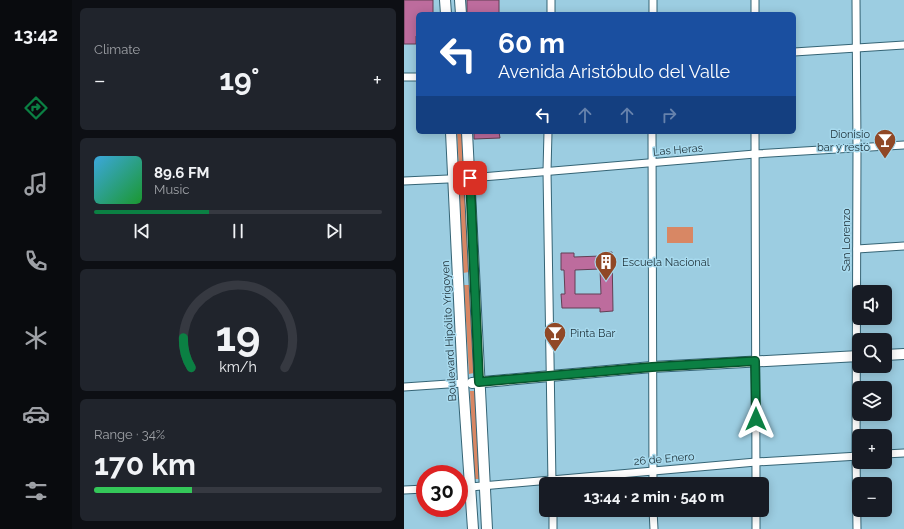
<!DOCTYPE html>
<html lang="en">
<head>
<meta charset="utf-8">
<style>
	body { margin:0; font-family:Raleway,sans-serif; background:#20242c; color:#f1f3f6; height:100vh; display:flex; flex-direction:column; font-size:15px; white-space:nowrap }
	* { box-sizing:border-box; margin:0 }
	p { font-size:13px; color:#9ea1a6 }
	.icon { flex:none; width:22px; height:22px; fill:none; stroke:currentColor; stroke-width:2; stroke-linecap:round; stroke-linejoin:round }
	.map { position:relative; flex:1; overflow:hidden }
	.details { display:flex; flex-direction:column; gap:8px; padding:8px; background:#0d0f14; width:332px }
	.details>* { flex:none }
	.hud { position:absolute; left:12px; top:12px; width:380px; height:122px; border-radius:6px; box-shadow:0 2px 10px #0003; background:#1a4fa0; color:#fff; overflow:hidden }
	.buttons { position:absolute; left:448px; top:285px; display:grid; gap:8px }
	.buttons a { display:grid; place-items:center; width:40px; height:40px; border-radius:6px; background:#171b24; box-shadow:0 2px 10px #0003; font-size:20px }
	.speed { position:absolute; left:12px; top:465px; display:flex; gap:8px; font-size:20px; font-weight:700; text-align:center }
	.speed>* { display:grid; place-content:center; width:52px; height:52px; border-radius:50%; background:#171b24; box-shadow:0 2px 10px #0003; line-height:1 }
	.speed .limit { border:6px solid #d22; background:#fff; color:#111 }
	.pin { position:absolute; display:grid; place-items:center; width:34px; height:34px; color:#fff; margin:-17px; border-radius:8px; box-shadow:0 2px 6px #0006 }
	.me { position:absolute; width:44px; margin:-22px; rotate:0deg; stroke-linejoin:round; filter:drop-shadow(0 0 3px #0008) }
	.turn { display:flex; align-items:center; gap:14px; height:84px; padding:0 16px; font-size:18px }
	.turn .icon { width:52px; height:52px; stroke-width:2.5 }
	.turn b { display:block; font-size:28px; line-height:34px }
	.lanes { display:flex; align-items:center; height:38px; padding:0 16px; background:#0003; justify-content:center; gap:20px; direction:ltr }
	.lanes .off { opacity:.35 }
	.big { font-size:30px; font-weight:700; line-height:1.1 }
	.details .tile { flex:1; display:flex; flex-direction:column; justify-content:center; gap:6px; min-width:0; padding:0 14px; border-radius:6px; background:#20242c }
	.details .dial { align-items:center; gap:0 }
	.dial svg { height:104px; overflow:visible; fill:none; stroke:#363941; stroke-width:7; stroke-linecap:round; text-anchor:middle }
	.dial text { fill:#f1f3f6; stroke:none }
	.song { display:flex; align-items:center; gap:12px }
	.cover { width:48px; height:48px; border-radius:6px; background:linear-gradient(135deg,hsl(200 70% 55%),hsl(130 70% 35%)) }
	.played { height:4px; border-radius:2px; background:linear-gradient(90deg,#0b8043 40%,#363941 40%) }
	.keys { display:flex; justify-content:space-around; direction:ltr }
	.heat { display:flex; justify-content:space-between; align-items:center; font-size:22px; direction:ltr }
	.charge { height:6px; border-radius:3px; background:linear-gradient(90deg,#34c759 34%,#363941 0) }
	.trip { position:absolute; left:135px; top:477px; width:230px; height:40px; border-radius:6px; background:#171b24; box-shadow:0 2px 10px #0003; font-weight:700; line-height:40px; text-align:center }
	main { display:flex; flex:1; min-height:0 }
	.tabs { display:flex; flex-direction:column; width:72px; justify-content:space-around; align-items:center; background:#090b0e; color:#9ea1a6 }
	.tabs .icon { width:28px; height:28px }
	.tabs .active { color:#0b8043 }
	.tabs b { font-size:18px; color:#f1f3f6 }
	.map>svg:first-child { display:block }
	.green { fill:#d88764 }
	.building { fill:#bd6c9d; stroke:#633f54; fill-rule:evenodd }
	.lines { fill:none; stroke-linecap:round; stroke-linejoin:round }
	.street-casing { stroke:#356475; stroke-width:9 }
	.secondary-casing { stroke:#356475; stroke-width:12 }
	.street { stroke:#fff; stroke-width:7 }
	.secondary { stroke:#fff; stroke-width:10 }
	.route-casing { stroke:#07532c; stroke-width:10 }
	.route { stroke:#0b8043; stroke-width:7 }
	.labels { text-anchor:middle; dominant-baseline:central; stroke-width:3; stroke-linejoin:round; paint-order:stroke }
	.poi-label { font-size:11px; fill:#21353d; stroke:#a8daee; text-anchor:start }
	.street-label { font-size:11px; fill:#21353d; stroke:#a8daee }
</style>
</head>
<body>
<main>
<nav class="tabs">
<b>13:42</b>
<svg class="icon active" aria-label="directions" viewBox="0 0 24 24"><path d="M12 3l9 9-9 9-9-9zM9 14v-3h6M13 9l2 2-2 2"/></svg>
<svg class="icon" aria-label="music" viewBox="0 0 24 24"><path d="M9 18V5l10-2v13"/><circle cx="6" cy="18" r="3"/><circle cx="16" cy="16" r="3"/></svg>
<svg class="icon" aria-label="phone" viewBox="0 0 24 24"><path d="M5 4h4l2 5-3 2q2 4 5 5l2-3 5 2v4C11 20 4 13 5 4z"/></svg>
<svg class="icon" aria-label="climate" viewBox="0 0 24 24"><path d="M12 3v18M4 7l16 10M4 17L20 7"/></svg>
<svg class="icon" aria-label="car" viewBox="0 0 24 24"><path d="M5 17H2v-5l4-1 3-4h7l3 4 3 1v5h-3M9 17h6M6 11h13"/><circle cx="7" cy="17" r="2"/><circle cx="17" cy="17" r="2"/></svg>
<svg class="icon" aria-label="filters" viewBox="0 0 24 24"><path d="M4 7h16M4 17h16"/><circle cx="9" cy="7" r="2"/><circle cx="15" cy="17" r="2"/></svg>
</nav>
<section class="details">
<div class="tile"><p>Climate</p>
<div class="heat"><a>−</a><b class="big">19°</b><a>+</a></div>
</div>
<div class="tile">
<div class="song"><i class="cover"></i><div><b>89.6 FM</b><p>Music</p></div></div>
<div class="played"></div>
<div class="keys"><svg class="icon" aria-label="previous" viewBox="0 0 24 24"><path d="M18 5L8 12l10 7zM5 5v14"/></svg><svg class="icon" aria-label="pause" viewBox="0 0 24 24"><path d="M8 5v14M16 5v14"/></svg><svg class="icon" aria-label="next" viewBox="0 0 24 24"><path d="M6 5l10 7-10 7zM19 5v14"/></svg></div>
</div>
<div class="tile dial"><svg viewBox="0 0 100 80">
<path d="M14 69A42 42 0 1 1 86 69"/>
<path d="M14 69A42 42 0 0 1 8 46" stroke="#0b8043"/>
<text x="50" y="56" font-size="32" font-weight="700">19</text>
<text x="50" y="72" font-size="11">km/h</text>
</svg></div>
<div class="tile"><p>Range · 34%</p><b class="big">170 km</b><div class="charge"></div></div>
</section>
<div class="map">
<svg width="500" height="529" viewBox="0 0 500 529">
	<rect width="100%" height="100%" fill="#9ccde1"/>
	<g class="green">
		<path d="M53 132H58L60 169 55 170Z"/>
		<path d="M55 184H60L65 272 59 273Z"/>
		<rect x="263" y="227" width="26" height="16"/>
		<path d="M60 285H65L70 373 65 374Z"/>
		<path d="M66 391H71L76 479H70Z"/>
	</g>
	<g class="building">
		<path d="M0 0H29V14H14V36H12V44H0Z"/>
		<rect x="63" y="0" width="32" height="14"/>
		<path d="M70 132H95L96 138 70 139Z"/>
		<path d="M208 252 209 311 196 312V308H158L157 294H161L160 270H157V253H170V257L197 256V253ZM196 269 197 294H171V270Z"/>
	</g>
	<g class="lines">
		<g class="street-casing">
			<g id="street">
				<path d="M351 0V14"/>
				<path d="M452 0 453 148 452 456 453 529"/>
				<path d="M147 14V0"/>
				<path d="M249 14V0"/>
				<path d="M390 52 500 45"/>
				<path d="M0 77H14"/>
				<path d="M144 132 143 171 148 484"/>
				<path d="M248 132 249 484"/>
				<path d="M351 132 352 484"/>
				<path d="M0 181 66 178 351 154 500 145"/>
				<path d="M453 249 500 246"/>
				<path d="M0 387 59 383"/>
				<path d="M481 454 500 453"/>
				<path d="M55 488 352 462 455 456"/>
				<path d="M0 490 21 489"/>
				<path d="M149 510V529"/>
				<path d="M249 510 250 529"/>
				<path d="M352 510V529"/>
			</g>
		</g>
		<g class="secondary-casing">
			<g id="secondary">
				<path d="M41 0 42 14"/>
				<path d="M56 0 57 14"/>
				<path d="M47 132 59 383 69 529"/>
				<path d="M63 132 83 529"/>
				<path d="M481 355 500 354"/>
				<path d="M68 383 248 367 455 356"/>
			</g>
		</g>
		<use href="#street" class="street"/>
		<use href="#secondary" class="secondary"/>
	</g>
	<g class="lines">
		<g class="route-casing">
			<path id="route" d="M66 178 75 382 248 367 351 361 352 419"/>
		</g>
		<use href="#route" class="route"/>
	</g>
	<defs>
		<g id="bar-pin" transform="scale(1.15)"><path d="M0 17L-7.5 6A9.5 9.5 0 1 1 7.5 6Z" fill="#904826" stroke="#a8daee"/><path d="M-6-5H6L.8 .8V4.5H3.5V6h-7V4.5H-.8V.8Z" fill="#fff"/></g>
		<g id="building-pin" transform="scale(1.15)"><path d="M0 17L-7.5 6A9.5 9.5 0 1 1 7.5 6Z" fill="#904826" stroke="#a8daee"/><path d="M-4-6H4V6H1V3H-1V6H-4ZM-2.5-4.3h1.7v1.8h-1.7ZM.8-4.3h1.7v1.8H.8ZM-2.5-1h1.7V.8h-1.7ZM.8-1h1.7V.8H.8Z" fill="#fff"/></g>
	</defs>
	<g fill-rule="evenodd">
		<use href="#bar-pin" x="481" y="140"/>
		<use href="#building-pin" x="202" y="262"/>
		<use href="#bar-pin" x="151" y="333"/>
	</g>
	<g class="labels">
		<g class="poi-label">
			<text x="466" y="134" text-anchor="end">Dionisio<tspan x="466" dy="13">bar y restó</tspan></text>
			<text x="218" y="262">Escuela Nacional</text>
			<text x="166" y="333">Pinta Bar</text>
		</g>
		<g class="street-label">
			<text transform="translate(274 150) rotate(-5)">Las Heras</text>
			<text transform="translate(442 240) rotate(-90)">San Lorenzo</text>
			<text transform="translate(45 331) rotate(-93)">Boulevard Hipólito Yrigoyen</text>
			<text transform="translate(260 459) rotate(-5)">26 de Enero</text>
		</g>
	</g>
</svg>
<div class="buttons">
<a><svg class="icon" aria-label="sound" viewBox="0 0 24 24"><path d="M4 9h4l5-4v14l-5-4H4zM17 9q2 3 0 6"/></svg></a>
<a><svg class="icon" aria-label="search" viewBox="0 0 24 24"><circle cx="10" cy="10" r="6"/><path d="M15 15l6 6"/></svg></a>
<a><svg class="icon" aria-label="layers" viewBox="0 0 24 24"><path d="M12 4l9 5-9 5-9-5zM3 14l9 5 9-5"/></svg></a>
<a>+</a>
<a>−</a>
</div>
<div class="speed"><div class="limit">30</div></div>
<div class="pin" style="left:66px;top:178px;background:#d93025"><svg class="icon" aria-label="arrive" viewBox="0 0 24 24"><path d="M6 21V4h12l-3 4 3 4H6"/></svg></div>
<svg class="me" style="left:352px;top:419px" viewBox="-20 -20 40 40"><path d="M0-17L14 15 0 8-14 15z" fill="#0b8043" stroke="#fff" stroke-width="4"/></svg>
<div class="trip">13:44 · 2 min · 540 m</div>
<div class="hud">
<div class="turn"><svg class="icon" aria-label="left" viewBox="0 0 24 24"><path d="M17 20v-9H6M10 6l-5 5 5 5"/></svg><div><b>60 m</b>Avenida Aristóbulo del Valle</div></div>
<div class="lanes"><svg class="icon" aria-label="left" viewBox="0 0 24 24"><path d="M17 20v-9H6M10 6l-5 5 5 5"/></svg><svg class="icon off" aria-label="ahead" viewBox="0 0 24 24"><path d="M12 20V5M6 11l6-6 6 6"/></svg><svg class="icon off" aria-label="ahead" viewBox="0 0 24 24"><path d="M12 20V5M6 11l6-6 6 6"/></svg><svg class="icon off" aria-label="right" viewBox="0 0 24 24"><path d="M7 20v-9h11M14 6l5 5-5 5"/></svg></div>
</div>
</div>
</main>
</body>
</html>
